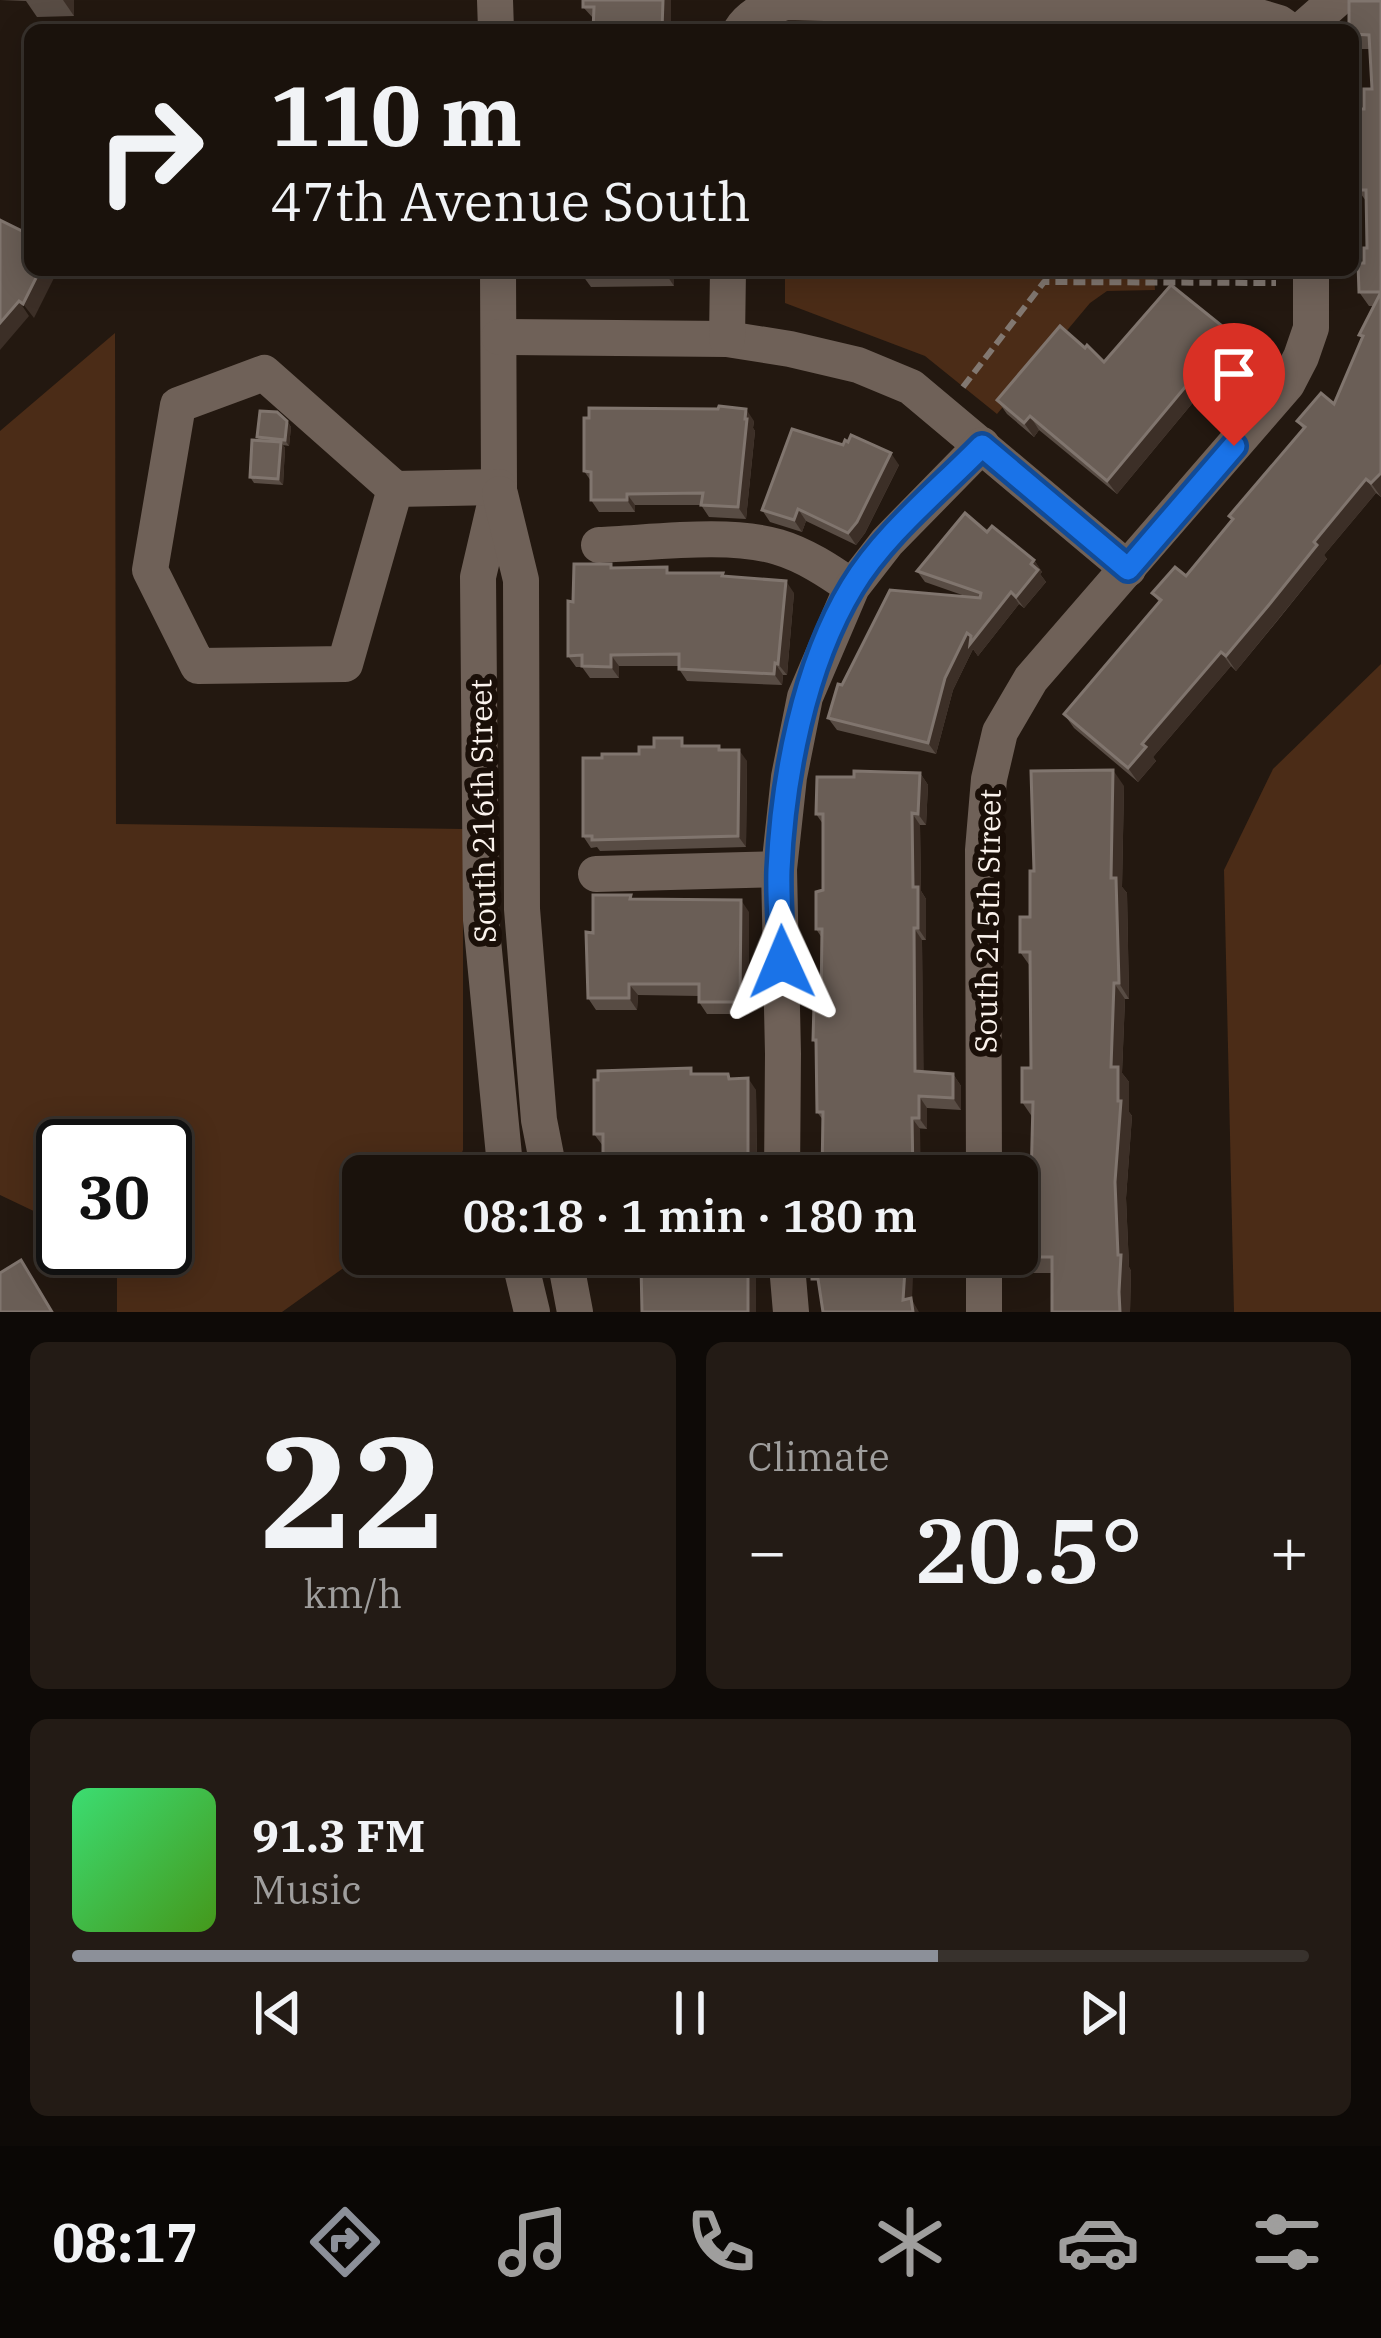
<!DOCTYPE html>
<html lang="en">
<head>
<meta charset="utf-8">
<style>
	body { margin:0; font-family:"IBM Plex Serif",serif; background:#231b15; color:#f1f3f6; height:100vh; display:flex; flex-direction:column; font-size:45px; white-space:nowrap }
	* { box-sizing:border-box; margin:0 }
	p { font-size:39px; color:#9f9e9d }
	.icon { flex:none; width:66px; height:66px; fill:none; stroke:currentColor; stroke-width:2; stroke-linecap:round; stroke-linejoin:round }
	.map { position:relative; height:1312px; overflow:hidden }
	.drawer { display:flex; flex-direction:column; gap:30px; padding:30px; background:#0e0a07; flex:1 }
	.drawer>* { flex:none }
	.hud { position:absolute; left:24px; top:24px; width:1335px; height:252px; border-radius:18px; box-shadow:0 6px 30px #0003,0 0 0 3px #38322d; background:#1a120c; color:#f1f3f6; overflow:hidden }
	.speed { position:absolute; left:36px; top:1119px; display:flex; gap:24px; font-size:60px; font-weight:700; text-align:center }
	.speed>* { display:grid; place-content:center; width:156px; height:156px; border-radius:50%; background:#1a120c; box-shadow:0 6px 30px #0003,0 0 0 3px #38322d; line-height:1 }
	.speed .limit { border:6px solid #111; border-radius:18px; background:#fff; color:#111 }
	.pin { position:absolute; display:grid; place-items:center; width:102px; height:102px; color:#fff; margin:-123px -51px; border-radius:50% 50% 50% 0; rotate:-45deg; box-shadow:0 0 12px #0007 }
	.pin .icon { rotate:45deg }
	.me { position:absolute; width:132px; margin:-66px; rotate:359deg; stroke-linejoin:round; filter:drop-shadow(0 0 9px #0008) }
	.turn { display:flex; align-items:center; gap:42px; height:252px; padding:0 48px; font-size:54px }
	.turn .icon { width:156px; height:156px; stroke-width:2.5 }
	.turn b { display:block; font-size:84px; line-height:102px }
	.big { font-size:90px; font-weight:600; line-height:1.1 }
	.drawer .widget { flex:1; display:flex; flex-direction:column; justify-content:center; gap:18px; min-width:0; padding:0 42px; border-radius:18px; background:#231b15 }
	.drawer .dial { align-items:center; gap:0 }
	.dial b { font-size:156px; line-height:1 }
	.song { display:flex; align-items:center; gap:36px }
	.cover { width:144px; height:144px; border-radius:18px; background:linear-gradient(135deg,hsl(140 70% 55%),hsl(100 70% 35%)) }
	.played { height:12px; border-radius:6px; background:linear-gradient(90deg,#8c9099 70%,#38322d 70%) }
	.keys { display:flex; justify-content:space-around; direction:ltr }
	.heat { display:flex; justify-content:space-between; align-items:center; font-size:66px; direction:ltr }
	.drawer .tiles { flex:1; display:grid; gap:30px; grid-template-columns:1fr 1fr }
	.widget:last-child { grid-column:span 2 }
	.trip { position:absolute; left:342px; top:1155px; width:696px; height:120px; border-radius:18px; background:#1a120c; box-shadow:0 6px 30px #0003,0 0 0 3px #38322d; font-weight:600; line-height:120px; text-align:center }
	.menu { display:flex; height:192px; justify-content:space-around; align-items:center; background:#0a0705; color:#9f9e9d }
	.menu .icon { width:84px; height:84px }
	.menu .on { color:#8c9099 }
	.menu b { font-size:54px; color:#f1f3f6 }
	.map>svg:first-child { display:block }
	.green { fill:#4b2c17 }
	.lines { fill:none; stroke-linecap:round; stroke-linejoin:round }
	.path { stroke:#827871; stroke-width:6; stroke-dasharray:12 6; stroke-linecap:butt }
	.minor { stroke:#6f6158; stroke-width:36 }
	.wall { fill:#584c44 }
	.shaded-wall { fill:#3c2f27 }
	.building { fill:#6a5e56; stroke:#80756e; stroke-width:3 }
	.route-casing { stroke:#114b97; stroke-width:30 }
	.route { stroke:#1a73e8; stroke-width:21 }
	.labels { text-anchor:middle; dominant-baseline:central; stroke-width:12; stroke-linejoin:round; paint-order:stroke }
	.street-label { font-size:30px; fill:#fbf3ed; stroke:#1a0f08 }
</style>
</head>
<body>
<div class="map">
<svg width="1381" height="1312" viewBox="0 0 1381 1312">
	<rect width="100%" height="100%" fill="#231810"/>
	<g class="green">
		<path d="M785 270H1146L1154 276 1155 290 1107 291 1090 303 997 414 925 356 785 303Z"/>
		<path d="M115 333 116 824 463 829V1150L452 1176H363V1254L282 1312H117V1251L111 1248H165V1146H63V1225L0 1195V431Z"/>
		<path d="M1381 664V1312H1234L1224 870 1273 769Z"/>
	</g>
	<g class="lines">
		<path class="path" d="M963 387 1044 282 1276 283"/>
		<g class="minor">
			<path d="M495 0 496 30"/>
			<path d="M741 30C751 14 769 7 786 2L1249 14 1279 23 1289 30"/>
			<path d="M1302 30 1336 0"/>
			<path d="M498 270 499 487 478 577 481 920 506 1176"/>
			<path d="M499 337 727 339 790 349 858 365 911 387 1128 569"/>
			<path d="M727 339 728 270"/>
			<path d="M395 489 264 373 178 405 150 570 198 666 345 664 395 489 499 487"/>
			<path d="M500 494 521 580 522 909 539 1120 550 1176"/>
			<path d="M599 545C651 543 729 532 778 547 805 555 829 571 852 587"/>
			<path d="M596 874 779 869"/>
			<path d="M782 1176 783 1054 779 869 789 777 805 697 852 587 887 542 982 445"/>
			<path d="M984 1176 983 850 989 779 1000 732 1031 679 1287 384 1301 357 1311 328V270"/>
			<path d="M518 1254 532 1312"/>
			<path d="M564 1254 575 1312"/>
			<path d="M786 1254 791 1312"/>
			<path d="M984 1254V1312"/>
		</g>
	</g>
	<g class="wall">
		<path d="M0 0H74V16L37 17 26 1Z"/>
		<path d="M583 0H671V30H593V18L583 7Z"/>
		<path d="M1381 1V497L1376 493 1324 555 1327 559 1278 620 1236 671 1231 666 1153 757 1156 761 1138 782 1074 728 1064 714 1159 602 1152 593 1186 576 1232 520 1303 429 1297 421 1334 404 1362 338 1359 335 1374 306H1369L1359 292 1367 248 1366 201 1358 190 1364 109 1372 89 1370 49H1359L1353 40V30Z"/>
		<path d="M583 270H674V286L591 287 583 276Z"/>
		<path d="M1168 270H1238V274L1171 275Z"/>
		<path d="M1236 344 1230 351 1234 356 1219 374 1221 377 1200 403 1195 400 1117 494 1039 430 1034 437 1007 414 997 400 1104 362Z"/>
		<path d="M589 418 754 421 753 428 755 431 746 519 709 517 701 505H635V512H599L591 500V481L584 471Z"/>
		<path d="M287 421 291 427 289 446 283 445 285 448 283 485 254 483 250 477 260 441 257 437Z"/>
		<path d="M843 445 899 465 865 533 856 545 806 521 802 532 770 522 762 510Z"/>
		<path d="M987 532 1034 560 1042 572 1040 574 1046 582 1024 608 1019 604 978 656 973 649 953 690 936 754 837 730 828 718 965 596 925 582 917 571Z"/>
		<path d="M614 568 725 576 794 593 787 675H783L782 685 687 681 679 669V666H619V678H590L582 667H576L568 656Z"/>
		<path d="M688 746 722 750 747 761 746 847 600 851 597 847 591 848 583 836 602 758Z"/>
		<path d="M920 773 928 785 926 825H920L921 891 926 899V940H922L923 1071 953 1074 961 1086V1110L927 1108V1129L823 1120 817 1112 816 1044 813 1040 821 1002 822 938 816 929 823 890V824L816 814 854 777Z"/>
		<path d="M1124 786 1122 887 1127 893 1129 999H1125L1122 1073 1129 1082V1112L1132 1116 1126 1198 1129 1267 1131 1271 1130 1312 1052 1273H1033L1022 1257 1030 1222 1033 1118 1022 1102 1031 1068 1030 966 1020 952 1030 917 1034 871Z"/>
		<path d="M633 899 749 912V1014H707L699 1002V996L638 995 637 1010H596L588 998 593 933Z"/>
		<path d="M732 1079 756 1090 757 1176 611 1174 603 1163V1146L594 1134Z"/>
	</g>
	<g class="shaded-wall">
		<path d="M63 0H74V16Z"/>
		<path d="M663 0H671V30H662Z"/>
		<path d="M40 270H58L34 318 23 304Z"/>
		<path d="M666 270H674V286L666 274Z"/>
		<path d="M19 301 29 316 0 350V323Z"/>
		<path d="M1227 330 1236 344 1230 351 1234 356 1219 374 1221 377 1200 403 1190 390 1209 361 1219 339Z"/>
		<path d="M1186 386 1195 400 1117 494 1107 481Z"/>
		<path d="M746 409 754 421 753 428 755 431 746 519 738 507Z"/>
		<path d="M1030 416 1039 430 1034 437 1024 423Z"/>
		<path d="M287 421 291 427 289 446 285 440Z"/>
		<path d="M281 442 285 448 283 485 278 479Z"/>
		<path d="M891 453 899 465 865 533 856 545 848 533Z"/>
		<path d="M1381 473V497L1371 483Z"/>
		<path d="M1366 479 1376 493 1324 555 1327 559 1236 671 1226 656 1314 542Z"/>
		<path d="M627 494 635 505V512L627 500Z"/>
		<path d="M798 509 806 521 802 532 794 520Z"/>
		<path d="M1034 560 1042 572 1040 574 1046 582 1024 608 1016 597Z"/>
		<path d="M786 581 794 593 787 675 778 664Z"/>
		<path d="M1011 592 1019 604 978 656 973 649 953 690 936 754 928 743 945 678 967 633 972 641Z"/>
		<path d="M1221 652 1231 666 1153 757 1156 761 1138 782 1128 768 1142 744Z"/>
		<path d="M611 655 619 666V678L611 667Z"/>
		<path d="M775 663 783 675 782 685 774 674Z"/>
		<path d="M739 750 747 761 746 847 738 836Z"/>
		<path d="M1113 770 1124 786 1122 887 1127 893 1129 999 1119 983 1111 878Z"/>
		<path d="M920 773 928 785 926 825 918 814Z"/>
		<path d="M912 813 920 825 921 891 926 899V940L918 928 913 887Z"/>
		<path d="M741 900 749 912V1014L740 1002Z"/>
		<path d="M914 928 922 940 924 1082 915 1071Z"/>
		<path d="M1114 983 1125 999 1122 1073 1129 1082V1112L1132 1116 1126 1198 1129 1267 1131 1271 1130 1312H1120L1111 1067Z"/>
		<path d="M629 984 638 995 637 1010 629 998Z"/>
		<path d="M953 1074 961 1086V1110L953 1098Z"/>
		<path d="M748 1078 756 1090 757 1176 748 1165Z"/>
		<path d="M919 1096 927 1108V1129L919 1118Z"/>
		<path d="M912 1118 920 1129 921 1176H913Z"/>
		<rect x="748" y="1254" width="8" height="58"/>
		<path d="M906 1254H914L912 1300 919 1312H913L903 1300Z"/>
	</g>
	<g class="building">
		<path d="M583 0H663L662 30H593L594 7H583Z"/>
		<path d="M1349 1H1381V473L1371 483 1366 479 1314 542 1317 545 1268 606 1226 656 1221 652 1142 744 1146 747 1128 768 1064 714 1161 600 1152 593 1175 567 1186 576 1233 519 1229 516 1305 427 1297 421 1321 393 1334 404 1363 336 1359 335 1381 292H1359L1358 263H1364V248H1367L1366 190H1358V109H1364V89H1372L1369 35 1353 34V30H1349Z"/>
		<path d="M0 220 30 235V270H40L23 304 19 301 0 323Z"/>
		<path d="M583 270H666V274L583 276Z"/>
		<path d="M1171 285 1227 330 1219 339 1224 343 1209 361 1212 363 1190 390 1186 386 1107 481 1030 416 1024 423 997 400 1060 326 1085 348 1087 345 1104 362Z"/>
		<path d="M719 406 746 409 745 419H747L738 507 701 505 703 493 627 494V500H591V472L584 471V418H589V408L718 409Z"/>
		<path d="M260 411 277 412 287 421 285 440 257 437Z"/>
		<path d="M792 429 843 445 845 440 848 442 851 435 891 453 857 522 848 533 798 509 794 520 762 510Z"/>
		<path d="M252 440 281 442 278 479 250 477Z"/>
		<path d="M965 513 987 532 992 526 1034 560 1031 564 1038 570 1016 597 1011 592 970 644 971 636 967 633 945 678 928 743 828 718 838 684 842 685 890 590 980 598 981 593 917 571Z"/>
		<path d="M574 564H611V568L667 567V573H723L722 576 786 581 778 664 775 663 774 674 679 669V654L611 655V667L582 666V655L568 656V601L573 602Z"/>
		<path d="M654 738H682V746H719V750H739L738 836 592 840V836H583V758H602V754H639V747H654Z"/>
		<path d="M1113 770 1111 878H1116L1119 983H1114L1111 1067H1118V1101H1121L1115 1182 1118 1255H1121L1119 1292 1120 1312H1052V1257H1022L1021 1222H1030L1033 1102H1022V1068H1031L1030 952H1020V917H1030V871H1034L1031 771Z"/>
		<path d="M854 771 920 773 918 814 912 813 913 887H918V928H914L915 1071 953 1074V1098L919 1096V1118H912L913 1176H822L823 1112H817L816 1040H813L814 1003 821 1002 822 929H816V892L823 890V814H816L817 777H854Z"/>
		<path d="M593 895H631L630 899 741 900 740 1002H699V984H629V998H588L586 932 593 933Z"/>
		<path d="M691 1068V1074H728L729 1079 748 1078V1165L692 1166V1171H655V1163H603V1134H594V1080H598V1071Z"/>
		<path d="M647 1254H748V1312H642L641 1265H647Z"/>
		<path d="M811 1254H906L903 1300 911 1298 913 1312H823L818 1279H812Z"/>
		<path d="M21 1260 52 1312H0V1273Z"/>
	</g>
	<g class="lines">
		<g class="route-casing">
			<path id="route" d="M782 962C781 931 778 900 779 870 783 779 804 666 852 587 884 534 938 491 982 446L1128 569 1234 446"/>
		</g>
		<use href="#route" class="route"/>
	</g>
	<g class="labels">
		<g class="street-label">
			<text transform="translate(482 811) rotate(-91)">South 216th Street</text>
			<text transform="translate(987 921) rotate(-89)">South 215th Street</text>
		</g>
	</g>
</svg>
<div class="speed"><div class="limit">30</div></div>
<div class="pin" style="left:1234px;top:446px;background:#d93025"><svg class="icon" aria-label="arrive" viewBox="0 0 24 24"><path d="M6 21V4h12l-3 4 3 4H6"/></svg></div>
<svg class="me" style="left:782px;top:962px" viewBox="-20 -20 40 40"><path d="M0-17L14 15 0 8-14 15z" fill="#1a73e8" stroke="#fff" stroke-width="4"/></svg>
<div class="trip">08:18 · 1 min · 180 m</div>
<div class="hud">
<div class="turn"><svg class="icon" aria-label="right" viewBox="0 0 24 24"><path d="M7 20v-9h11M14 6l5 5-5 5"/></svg><div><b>110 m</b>47th Avenue South</div></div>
</div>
</div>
<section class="drawer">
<div class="tiles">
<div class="widget dial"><b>22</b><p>km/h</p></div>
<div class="widget"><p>Climate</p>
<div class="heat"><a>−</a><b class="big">20.5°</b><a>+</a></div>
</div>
<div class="widget">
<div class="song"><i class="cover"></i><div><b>91.3 FM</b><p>Music</p></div></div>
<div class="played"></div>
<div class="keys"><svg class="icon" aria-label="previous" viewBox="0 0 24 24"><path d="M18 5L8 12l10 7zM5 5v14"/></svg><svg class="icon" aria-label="pause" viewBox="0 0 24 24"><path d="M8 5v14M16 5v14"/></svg><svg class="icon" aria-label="next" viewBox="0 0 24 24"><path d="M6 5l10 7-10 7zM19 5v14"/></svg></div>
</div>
</div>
</section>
<nav class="menu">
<b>08:17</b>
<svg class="icon on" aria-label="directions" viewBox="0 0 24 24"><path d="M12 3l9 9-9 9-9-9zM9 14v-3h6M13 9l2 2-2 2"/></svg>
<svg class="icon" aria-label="music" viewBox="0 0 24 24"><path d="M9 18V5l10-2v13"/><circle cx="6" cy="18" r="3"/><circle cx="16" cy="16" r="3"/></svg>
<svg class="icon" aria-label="phone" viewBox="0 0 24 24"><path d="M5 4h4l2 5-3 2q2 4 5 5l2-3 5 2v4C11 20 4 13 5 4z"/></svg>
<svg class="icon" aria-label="climate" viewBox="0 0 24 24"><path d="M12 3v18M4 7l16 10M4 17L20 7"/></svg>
<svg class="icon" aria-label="car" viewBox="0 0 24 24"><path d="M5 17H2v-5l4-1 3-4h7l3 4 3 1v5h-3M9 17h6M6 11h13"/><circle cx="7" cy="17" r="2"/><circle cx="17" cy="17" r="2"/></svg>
<svg class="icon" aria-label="filters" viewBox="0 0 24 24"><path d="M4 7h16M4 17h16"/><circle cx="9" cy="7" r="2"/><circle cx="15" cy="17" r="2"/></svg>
</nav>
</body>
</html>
